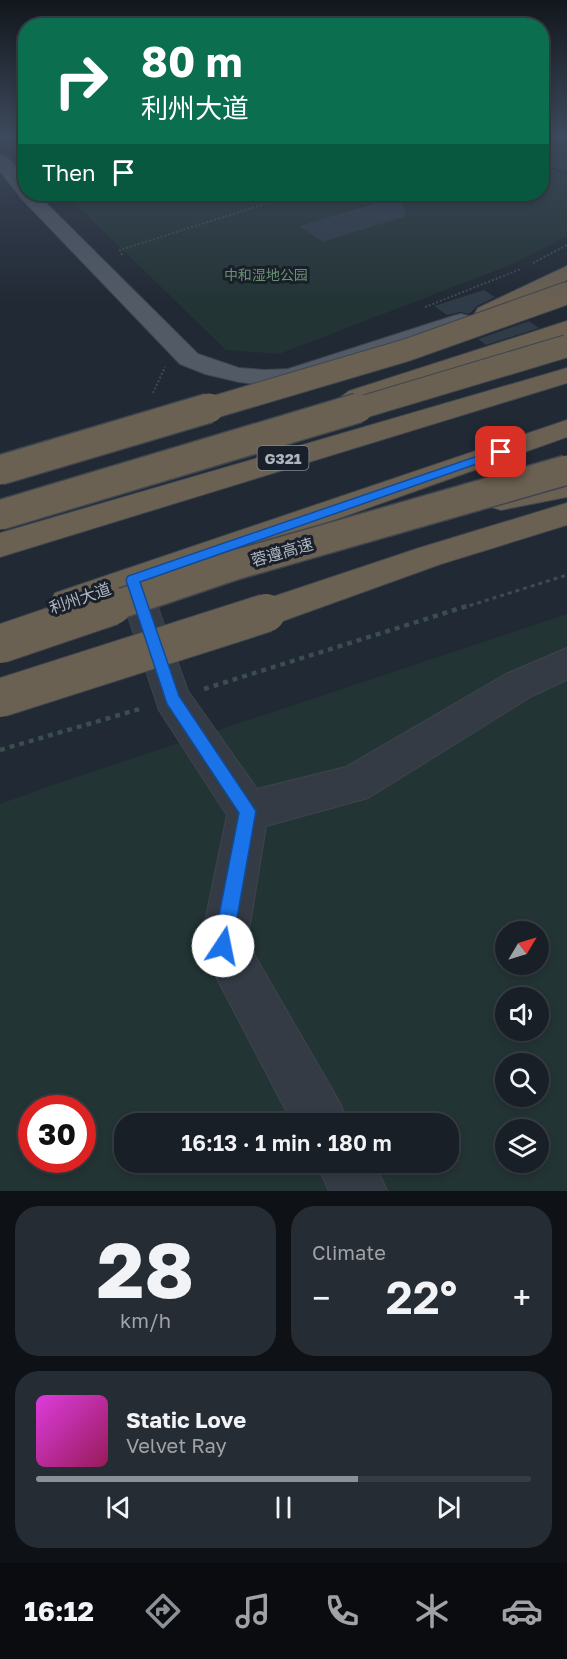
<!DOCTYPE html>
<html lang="en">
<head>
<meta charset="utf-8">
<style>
	body { margin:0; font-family:"Golos Text","Noto Sans SC",sans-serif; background:#262c33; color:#f1f3f6; height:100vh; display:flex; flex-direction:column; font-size:22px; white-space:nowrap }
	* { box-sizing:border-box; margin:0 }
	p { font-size:20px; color:#9fa2a7 }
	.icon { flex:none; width:33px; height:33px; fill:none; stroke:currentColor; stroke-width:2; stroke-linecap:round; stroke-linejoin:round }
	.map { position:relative; height:1191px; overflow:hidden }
	.panel { display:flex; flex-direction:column; gap:15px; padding:15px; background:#0e1115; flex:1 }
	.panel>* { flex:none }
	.guide { position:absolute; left:18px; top:18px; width:531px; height:183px; border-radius:24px; box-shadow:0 3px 9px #0003,0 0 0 2px #373d44; background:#0b6e4f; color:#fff; overflow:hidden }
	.needle { width:39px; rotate:52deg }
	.tools { position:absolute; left:495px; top:921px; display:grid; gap:12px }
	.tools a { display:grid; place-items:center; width:54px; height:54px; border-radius:50%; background:#191f27; box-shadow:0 3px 9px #0003,0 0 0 2px #373d44; font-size:30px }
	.speed { position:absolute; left:18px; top:1095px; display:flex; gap:12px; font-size:30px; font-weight:700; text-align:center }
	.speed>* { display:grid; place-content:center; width:78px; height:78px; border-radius:50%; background:#191f27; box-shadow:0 3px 9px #0003,0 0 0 2px #373d44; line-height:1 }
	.speed .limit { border:9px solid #d22; background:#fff; color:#111 }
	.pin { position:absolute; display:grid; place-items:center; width:51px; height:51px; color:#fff; margin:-26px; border-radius:12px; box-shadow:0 3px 9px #0006 }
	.me { position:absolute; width:66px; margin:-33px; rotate:11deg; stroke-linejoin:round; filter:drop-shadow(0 0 4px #0008) }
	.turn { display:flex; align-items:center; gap:21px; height:126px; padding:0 24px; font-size:27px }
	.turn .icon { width:78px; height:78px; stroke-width:2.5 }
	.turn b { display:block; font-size:42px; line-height:51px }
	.then { display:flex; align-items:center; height:57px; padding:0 24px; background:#0003; gap:12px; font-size:22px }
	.big { font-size:45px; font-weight:600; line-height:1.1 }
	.panel .widget { flex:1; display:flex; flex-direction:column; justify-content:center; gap:9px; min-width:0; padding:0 21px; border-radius:24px; background:#262c33 }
	.panel .dial { align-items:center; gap:0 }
	.dial b { font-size:78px; line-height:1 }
	.song { display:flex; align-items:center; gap:18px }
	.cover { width:72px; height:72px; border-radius:9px; background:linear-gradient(135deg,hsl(300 70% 55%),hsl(330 70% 35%)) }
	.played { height:6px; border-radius:3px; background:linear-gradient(90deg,#8c9099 65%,#373d44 65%) }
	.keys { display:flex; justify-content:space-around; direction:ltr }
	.heat { display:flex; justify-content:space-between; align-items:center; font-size:33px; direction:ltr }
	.panel .tiles { flex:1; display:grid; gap:15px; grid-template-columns:1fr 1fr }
	.widget:last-child { grid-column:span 2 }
	.trip { position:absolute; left:114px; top:1113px; width:345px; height:60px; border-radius:24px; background:#191f27; box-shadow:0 3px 9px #0003,0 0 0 2px #373d44; font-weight:600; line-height:60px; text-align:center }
	.tab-bar { display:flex; height:96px; justify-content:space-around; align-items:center; background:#0a0c10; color:#9fa2a7 }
	.tab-bar .icon { width:42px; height:42px }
	.tab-bar .selected { color:#8c9099 }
	.tab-bar b { font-size:27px; color:#f1f3f6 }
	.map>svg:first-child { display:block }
	.green { fill:#233435; fill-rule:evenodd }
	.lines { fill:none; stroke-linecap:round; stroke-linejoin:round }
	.stream { fill:#162131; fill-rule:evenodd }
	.building { fill:#303b48 }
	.minor-casing { stroke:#3e444f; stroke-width:2 }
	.major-casing { stroke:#3e444f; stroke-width:2 }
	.highway-casing { stroke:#3f4650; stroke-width:2 }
	.path-far2 { stroke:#3b4d4e; stroke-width:2; stroke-dasharray:2 2; stroke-linecap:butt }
	.path-far1 { stroke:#3b4d4e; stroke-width:3; stroke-dasharray:4 4; stroke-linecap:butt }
	.path { stroke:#3b4d4e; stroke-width:4.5; stroke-dasharray:5 5; stroke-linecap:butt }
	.minor { fill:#343b45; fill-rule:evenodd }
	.major { fill:#525a65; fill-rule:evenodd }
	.highway { fill:#6b6152; fill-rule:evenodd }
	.highway-bridge-far2-casing { stroke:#3f4650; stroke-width:24; stroke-linecap:butt }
	.highway-bridge-far1-casing { stroke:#3f4650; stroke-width:32; stroke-linecap:butt }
	.highway-bridge-casing { stroke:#3f4650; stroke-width:40; stroke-linecap:butt }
	.highway-bridge-far2 { stroke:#6b6152; stroke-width:22 }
	.highway-bridge-far1 { stroke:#6b6152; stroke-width:29 }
	.highway-bridge { stroke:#6b6152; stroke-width:38 }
	.route { fill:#1a73e8; stroke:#114b97; stroke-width:1.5 }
	.labels { text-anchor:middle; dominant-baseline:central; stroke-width:6; stroke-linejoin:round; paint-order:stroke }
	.far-park-label { font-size:14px; fill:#689071; stroke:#1a202a }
	.shield { fill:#1a202a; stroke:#828994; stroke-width:1.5 }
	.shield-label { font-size:15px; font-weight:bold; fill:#aeb6c2 }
	.street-label { font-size:16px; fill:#aeb6c2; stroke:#1a202a }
</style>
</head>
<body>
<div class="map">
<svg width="567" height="1191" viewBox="0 0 567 1191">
	<rect width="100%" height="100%" fill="#212934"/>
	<g class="green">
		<path d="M542 136H567V236L513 264 279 354 226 350 65 194H542Z"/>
		<path d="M567 614V1191H0V804L44 788ZM506 932H538V964H506ZM506 998H538V1030H506ZM506 1064H538V1096H506ZM32 1108H82V1160H32ZM124 1124H448V1162H124ZM506 1130H538V1162H506Z"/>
	</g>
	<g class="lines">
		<path class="stream" d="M542 164 567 172V175L542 166Z"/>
	</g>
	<g class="building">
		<path d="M400 196 406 216 323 242 299 226Z"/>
		<path d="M484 290 495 297 477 306 469 314 460 312 447 315 434 306Z"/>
		<path d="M529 321 539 328 486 345 478 339Z"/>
	</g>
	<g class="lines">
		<g class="minor-casing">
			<g id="minor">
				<path d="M132 567 143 571 148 580 188 691 257 789 346 767 506 674 567 648V680L532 696 368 798 266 826 247 942 341 1105 348 1124H293L200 946 227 815 159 710 116 580 121 571Z"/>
				<path d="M316 1162H374L387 1191H329Z"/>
			</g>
		</g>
		<g class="major-casing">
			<path id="major" d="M0 155C15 159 26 179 26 194H37L198 354 239 368 265 370 288 369 453 316 461 314 469 316 472 321 469 326 291 383 265 385 239 382 205 374 180 364 21 198 0 171Z"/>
		</g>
		<g class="highway-casing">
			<g id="highway">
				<path d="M567 266V280L494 318 486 320 478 318 475 313 478 308Z"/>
				<path d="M567 321V336L367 401 336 426 327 428 318 426 314 420 318 414 349 391Z"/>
				<path d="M567 368V383L0 557V533Z"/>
				<path d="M567 420V437L79 611 67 615 55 611 50 602 55 593Z"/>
				<path d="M567 477V497L501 510 491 507 486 500 491 493 501 490Z"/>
				<path d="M567 503V525L441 564 266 627 254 623 249 613 254 603 419 548Z"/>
			</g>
		</g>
		<g class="path-far2">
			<path d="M122 255 120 250 261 205 279 194"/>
			<path d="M533 263 567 245"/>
			<path d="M425 307 521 269"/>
			<path d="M153 393 165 367"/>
		</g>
		<path class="path-far1" d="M462 608 567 575"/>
		<g class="path">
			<path d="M204 689 467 606"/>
			<path d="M0 750 143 708"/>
		</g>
		<use href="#minor" class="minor"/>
		<use href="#major" class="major"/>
		<use href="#highway" class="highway"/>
		<g class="highway-bridge-far2-casing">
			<g id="highway-bridge-far2">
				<path d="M204 410 407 350 567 293"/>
				<path d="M353 410 567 346"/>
			</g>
		</g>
		<g class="highway-bridge-far1-casing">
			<g id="highway-bridge-far1">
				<path d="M0 470 209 408"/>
				<path d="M0 515 358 408"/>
				<path d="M108 608 235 565 567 470"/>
			</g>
		</g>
		<g class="highway-bridge-casing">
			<g id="highway-bridge">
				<path d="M0 644 112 606"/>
				<path d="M0 698 266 613"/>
			</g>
		</g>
		<use href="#highway-bridge-far2" class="highway-bridge-far2"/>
		<use href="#highway-bridge-far1" class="highway-bridge-far1"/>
		<use href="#highway-bridge" class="highway-bridge"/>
	</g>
	<linearGradient id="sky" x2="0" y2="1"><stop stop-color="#12171d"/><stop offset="0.45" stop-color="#3d495c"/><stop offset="1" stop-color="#3d495c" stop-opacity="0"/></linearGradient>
	<rect width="567" height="303" fill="url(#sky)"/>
	<path class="route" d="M501 448 505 449V454L140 582 179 696 256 811 232 946 230 953 223 955 216 953 213 946 239 813 167 704 126 580 128 576Z"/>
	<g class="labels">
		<g class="far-park-label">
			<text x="266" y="274">中和湿地公园</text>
		</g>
		<rect class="shield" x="257.5" y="446" width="51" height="24" rx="4.5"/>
		<g class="shield-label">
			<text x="283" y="458">G321</text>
		</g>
		<g class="street-label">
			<text transform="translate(282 552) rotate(-16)">蓉遵高速</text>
			<text transform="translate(80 598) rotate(-19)">利州大道</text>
		</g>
	</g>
</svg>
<div class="tools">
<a><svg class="needle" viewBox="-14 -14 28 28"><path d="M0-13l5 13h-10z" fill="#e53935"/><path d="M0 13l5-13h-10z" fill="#9fa2a7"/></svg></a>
<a><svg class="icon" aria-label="sound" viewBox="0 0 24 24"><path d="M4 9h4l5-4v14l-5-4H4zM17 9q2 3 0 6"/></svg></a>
<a><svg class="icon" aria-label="search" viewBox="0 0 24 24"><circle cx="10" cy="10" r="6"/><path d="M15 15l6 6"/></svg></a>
<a><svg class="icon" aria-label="layers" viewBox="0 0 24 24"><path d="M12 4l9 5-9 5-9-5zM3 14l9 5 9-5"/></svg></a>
</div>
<div class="speed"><div class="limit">30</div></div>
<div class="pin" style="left:501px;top:452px;background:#d93025"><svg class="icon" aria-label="arrive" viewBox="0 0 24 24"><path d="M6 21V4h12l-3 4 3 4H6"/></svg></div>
<svg class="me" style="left:223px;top:946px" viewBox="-20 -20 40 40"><circle r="19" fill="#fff"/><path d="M0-13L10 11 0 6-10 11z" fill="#1a73e8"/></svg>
<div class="trip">16:13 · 1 min · 180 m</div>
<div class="guide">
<div class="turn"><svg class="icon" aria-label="right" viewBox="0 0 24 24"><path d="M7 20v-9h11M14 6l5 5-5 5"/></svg><div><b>80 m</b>利州大道</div></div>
<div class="then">Then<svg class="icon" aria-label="arrive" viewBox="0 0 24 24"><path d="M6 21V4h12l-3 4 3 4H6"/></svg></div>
</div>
</div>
<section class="panel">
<div class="tiles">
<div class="widget dial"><b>28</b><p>km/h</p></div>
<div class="widget"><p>Climate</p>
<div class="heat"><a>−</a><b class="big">22°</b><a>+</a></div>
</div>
<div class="widget">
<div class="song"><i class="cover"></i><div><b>Static Love</b><p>Velvet Ray</p></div></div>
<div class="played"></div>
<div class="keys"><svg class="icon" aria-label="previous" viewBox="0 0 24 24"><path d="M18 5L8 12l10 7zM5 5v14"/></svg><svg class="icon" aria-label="pause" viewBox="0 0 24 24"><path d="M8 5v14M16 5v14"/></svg><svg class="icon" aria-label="next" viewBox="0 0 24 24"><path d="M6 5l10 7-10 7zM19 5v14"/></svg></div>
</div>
</div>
</section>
<nav class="tab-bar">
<b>16:12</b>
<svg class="icon selected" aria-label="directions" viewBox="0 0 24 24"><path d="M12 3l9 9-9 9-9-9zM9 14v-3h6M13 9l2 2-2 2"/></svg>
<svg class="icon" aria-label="music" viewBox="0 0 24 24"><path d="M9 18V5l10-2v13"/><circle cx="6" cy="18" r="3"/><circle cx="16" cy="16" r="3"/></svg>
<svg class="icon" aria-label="phone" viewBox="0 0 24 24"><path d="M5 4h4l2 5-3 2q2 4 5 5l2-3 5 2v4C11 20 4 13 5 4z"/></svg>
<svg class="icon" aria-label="climate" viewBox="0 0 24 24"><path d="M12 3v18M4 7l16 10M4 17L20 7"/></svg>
<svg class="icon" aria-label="car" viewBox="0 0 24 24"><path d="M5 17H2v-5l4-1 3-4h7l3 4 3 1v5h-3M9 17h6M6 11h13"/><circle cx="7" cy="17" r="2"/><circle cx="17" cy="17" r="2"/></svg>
</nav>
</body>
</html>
